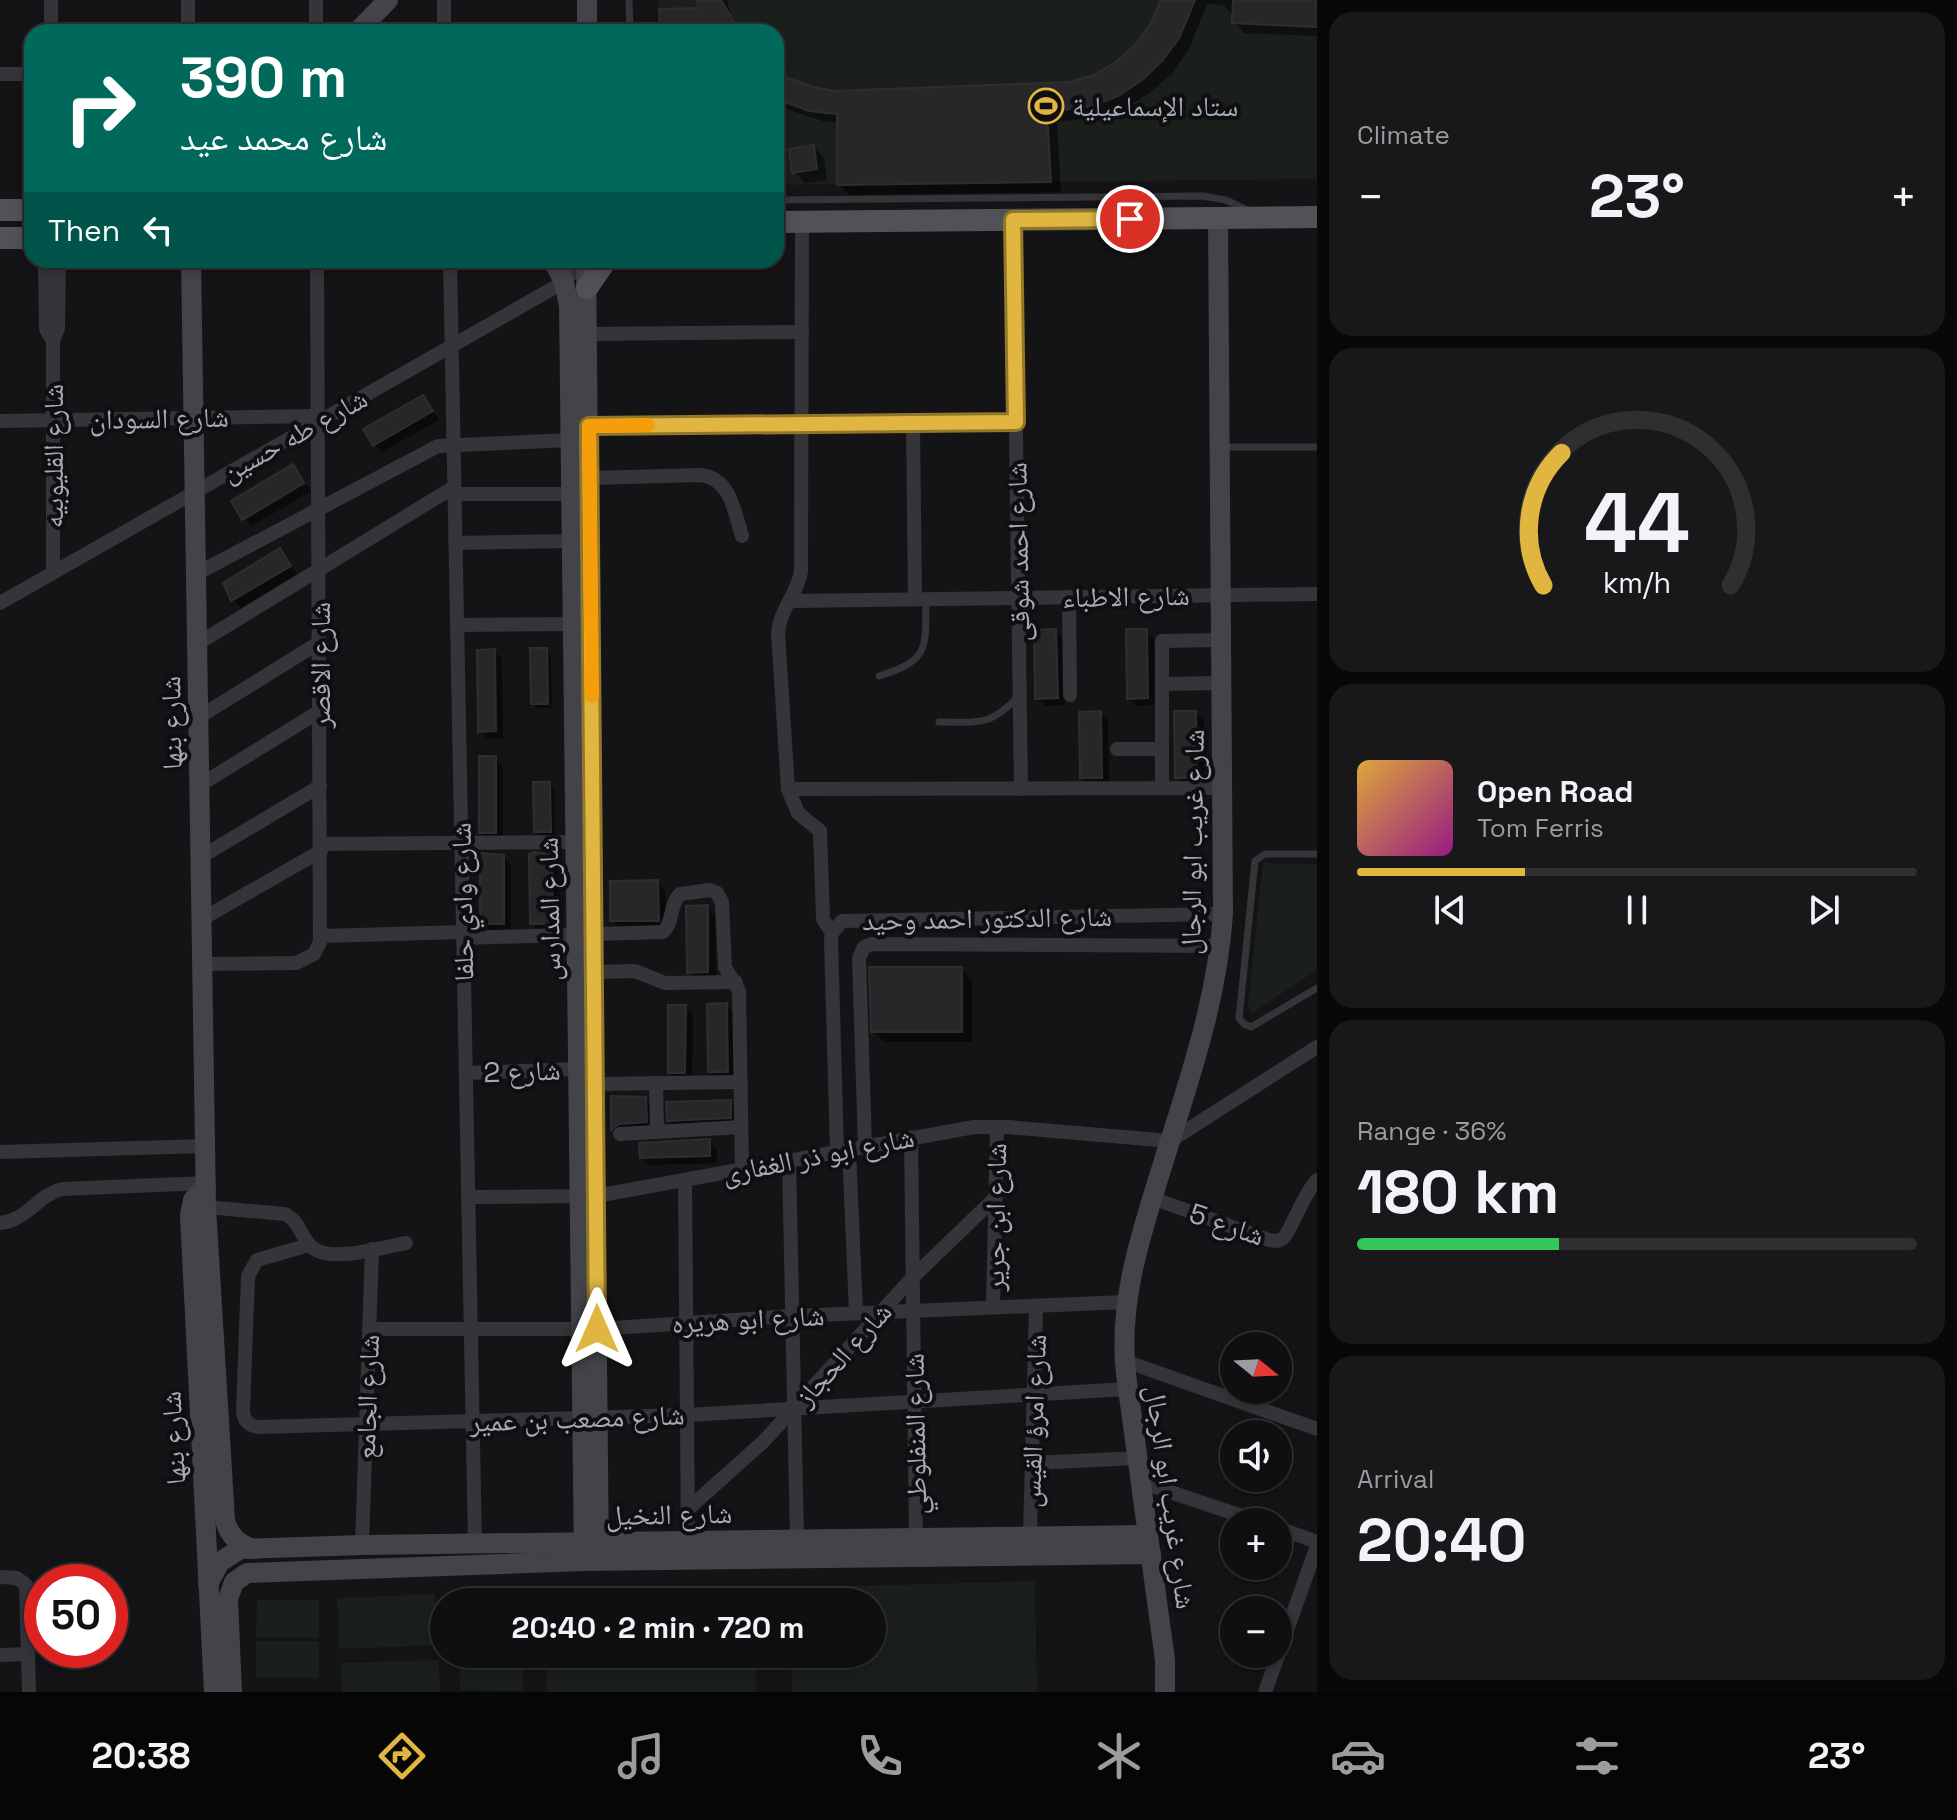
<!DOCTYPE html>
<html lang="en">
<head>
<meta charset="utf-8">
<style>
	body { margin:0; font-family:"Space Grotesk","Noto Naskh Arabic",sans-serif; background:#181719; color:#f1f3f6; height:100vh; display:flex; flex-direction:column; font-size:30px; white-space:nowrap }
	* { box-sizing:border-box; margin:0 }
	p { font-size:26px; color:#9b9c9f }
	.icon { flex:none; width:44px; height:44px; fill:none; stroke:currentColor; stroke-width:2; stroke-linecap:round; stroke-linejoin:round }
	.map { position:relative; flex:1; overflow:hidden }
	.drawer { display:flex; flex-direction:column; gap:12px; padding:12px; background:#080809; width:640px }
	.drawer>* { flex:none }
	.banner { position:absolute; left:24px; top:24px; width:760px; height:244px; border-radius:24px; box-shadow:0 4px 12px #0003,0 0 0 2px #2f2e30; background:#00695c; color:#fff; overflow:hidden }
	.needle { width:52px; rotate:108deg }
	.tools { position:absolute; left:1220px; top:1332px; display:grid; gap:16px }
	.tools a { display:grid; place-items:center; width:72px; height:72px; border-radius:50%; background:#0f0e10; box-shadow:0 4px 12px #0003,0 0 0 2px #2f2e30; font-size:40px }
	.speed { position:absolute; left:24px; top:1564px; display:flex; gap:16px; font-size:40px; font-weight:700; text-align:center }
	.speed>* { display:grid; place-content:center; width:104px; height:104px; border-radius:50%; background:#0f0e10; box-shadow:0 4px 12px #0003,0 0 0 2px #2f2e30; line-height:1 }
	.speed .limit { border:12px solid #d22; background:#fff; color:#111 }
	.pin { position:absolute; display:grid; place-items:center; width:68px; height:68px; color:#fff; margin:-34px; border:4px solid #fff; border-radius:50%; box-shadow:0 2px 8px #0007 }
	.me { position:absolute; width:88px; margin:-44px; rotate:0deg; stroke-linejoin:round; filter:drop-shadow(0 0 6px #0008) }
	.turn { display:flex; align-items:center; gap:28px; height:168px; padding:0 24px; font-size:36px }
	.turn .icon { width:104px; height:104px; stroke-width:2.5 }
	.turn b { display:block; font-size:56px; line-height:68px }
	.then { display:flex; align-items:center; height:76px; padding:0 24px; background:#0003; gap:16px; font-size:30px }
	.big { font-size:60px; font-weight:800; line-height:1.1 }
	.drawer .widget { flex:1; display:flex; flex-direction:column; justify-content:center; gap:12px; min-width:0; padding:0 28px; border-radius:24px; background:#181719 }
	.drawer .dial { align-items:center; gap:0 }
	.dial svg { height:208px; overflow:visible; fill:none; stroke:#2f2e30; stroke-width:7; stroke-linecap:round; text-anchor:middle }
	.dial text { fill:#f1f3f6; stroke:none }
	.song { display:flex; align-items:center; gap:24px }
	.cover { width:96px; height:96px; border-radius:12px; background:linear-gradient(135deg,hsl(40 70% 55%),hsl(310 70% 35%)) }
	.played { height:8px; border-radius:4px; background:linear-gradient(90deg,#e0b640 30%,#2f2e30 30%) }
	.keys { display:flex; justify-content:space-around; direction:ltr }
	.heat { display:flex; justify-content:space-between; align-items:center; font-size:44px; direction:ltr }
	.charge { height:12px; border-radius:6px; background:linear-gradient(90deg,#34c759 36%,#2f2e30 0) }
	.trip { position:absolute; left:430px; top:1588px; width:456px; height:80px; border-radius:40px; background:#0f0e10; box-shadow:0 4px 12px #0003,0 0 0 2px #2f2e30; font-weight:800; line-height:80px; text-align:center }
	.menu { display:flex; height:128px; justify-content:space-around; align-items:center; background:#060606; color:#9b9c9f }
	.menu .icon { width:56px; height:56px }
	.menu .active { color:#e0b640 }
	.menu b { font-size:36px; color:#f1f3f6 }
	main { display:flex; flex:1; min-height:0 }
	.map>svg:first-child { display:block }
	.green { fill:#1a1f1b }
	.shadow { fill:#0007 }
	.building { fill:#272629; stroke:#2e2e31; stroke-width:2 }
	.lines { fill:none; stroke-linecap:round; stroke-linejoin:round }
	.lane { stroke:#353539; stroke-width:7 }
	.street { stroke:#353539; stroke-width:14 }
	.secondary { stroke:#434449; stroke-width:20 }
	.primary { stroke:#515258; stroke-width:22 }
	.route-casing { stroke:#92762a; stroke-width:20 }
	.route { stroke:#e0b640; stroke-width:14 }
	.slow { stroke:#f59e0b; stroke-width:14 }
	.labels { text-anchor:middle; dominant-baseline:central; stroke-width:8; stroke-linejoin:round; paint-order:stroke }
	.poi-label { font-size:28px; fill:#a6aab4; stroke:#0f0e10; text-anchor:start }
	.street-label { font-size:28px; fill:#a6aab4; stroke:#0f0e10 }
</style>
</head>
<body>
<main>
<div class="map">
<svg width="1317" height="1692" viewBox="0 0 1317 1692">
	<rect width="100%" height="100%" fill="#141315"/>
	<g class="green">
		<path d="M659 0H1317V179L776 185V32H660Z"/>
		<path d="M1263 863 1317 864V970L1251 1014 1248 1004Z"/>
		<path d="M1035 1581 1037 1692H792L791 1654H872V1602H789V1588Z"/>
		<path d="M753 1590V1602H544V1597Z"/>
		<path d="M435 1594 437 1645 339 1649 337 1598Z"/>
		<path d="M257 1600H319V1638H256Z"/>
		<rect x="256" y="1641" width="63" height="37"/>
		<path d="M461 1654H523V1691L460 1690Z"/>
		<path d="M546 1654H755L756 1692H547Z"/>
		<path d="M439 1660 440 1692H342L341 1663Z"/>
	</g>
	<g class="shadow">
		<path d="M698 0H727L732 19 741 32H711Z"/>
		<path d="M1163 0H1317V36L1244 33 1234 22V16L1223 5 1207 4 1189 49 1173 72 1152 91 1129 106 1103 116 1057 122 1061 192 850 195 839 184V123L822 121 795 112 776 102V72L787 80 835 93 1069 84 1095 76 1117 63 1137 46 1152 24Z"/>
		<path d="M814 147 824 158 827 180 805 183 794 172Z"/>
		<path d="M423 397 439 420 382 452 374 444Z"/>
		<path d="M306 484 311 491 252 526 246 520Z"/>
		<path d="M280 550 297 574 241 608 233 600 225 584Z"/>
		<path d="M1055 631 1063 639 1065 705 1045 706 1037 698Z"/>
		<path d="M1146 631 1154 639 1155 705 1136 706 1128 698Z"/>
		<path d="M546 650 551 655 552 708H538L533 703Z"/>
		<path d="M494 651 502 659 503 739H488L480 731Z"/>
		<path d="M1100 713 1108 721 1109 785H1090L1082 777Z"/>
		<path d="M1196 713 1204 721V785H1185L1177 777Z"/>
		<path d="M495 758 503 766V840H489L481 832Z"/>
		<path d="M549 784 554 789 555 836H541L536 832Z"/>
		<path d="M551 856 559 864 560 931H540L532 923Z"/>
		<path d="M503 857 511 865V931H490L482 923Z"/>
		<path d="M657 882 665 890 666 928H620L612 920Z"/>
		<path d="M707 907 715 915 716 980H697L689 972Z"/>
		<path d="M961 969 972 980V1042H884L873 1031Z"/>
		<path d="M726 1005 734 1013 735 1079 718 1080 710 1072Z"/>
		<path d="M685 1007 693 1015 692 1080H678L670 1072Z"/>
		<path d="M613 1098 645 1099 653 1107 654 1130 620 1136 613 1129Z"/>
		<path d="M730 1103 738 1110V1125L677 1128 669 1120Z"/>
		<path d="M709 1141 717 1149V1163L650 1165 642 1157Z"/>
	</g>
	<g class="building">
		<path d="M696 0H721L740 32H660L659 9 699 8Z"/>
		<path d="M1161 0H1195L1179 38 1162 61 1142 80 1118 96 1092 106 1047 112 1051 182 837 185V114L809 111 776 99V70L788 78 814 87 835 91 1069 82 1094 75 1116 62 1136 44 1151 23Z"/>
		<path d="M1233 0H1316L1317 27 1232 23Z"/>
		<path d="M814 145 817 169 792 173 789 149Z"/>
		<path d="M423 395 433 411 373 446 363 429Z"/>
		<path d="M293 464 304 483 242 520 231 501Z"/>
		<path d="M280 548 291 566 231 601 223 583Z"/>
		<path d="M1056 629 1058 698 1035 699 1034 630Z"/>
		<path d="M1126 629H1147L1148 698 1127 699Z"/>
		<path d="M530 648H547L548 704H531Z"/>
		<path d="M495 649 496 731 478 732 477 650Z"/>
		<path d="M1101 711 1102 778H1080L1079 712Z"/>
		<path d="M1174 711H1196L1197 778H1175Z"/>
		<rect x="479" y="756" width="17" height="77"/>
		<path d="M533 782H550L551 832H534Z"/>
		<path d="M534 852 552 854 553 924H530L529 854Z"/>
		<path d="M480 853 504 855V924H480Z"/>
		<path d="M658 880 659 921H610V881Z"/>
		<path d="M708 905V972L687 973 686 906Z"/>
		<path d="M869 967H962V1032H871Z"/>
		<path d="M727 1003 728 1072H708L707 1004Z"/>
		<path d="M668 1005H686L685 1073H668Z"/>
		<path d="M611 1096 646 1097 647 1122 619 1124 611 1130Z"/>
		<path d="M731 1100V1118L667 1121 666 1102Z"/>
		<path d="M710 1139V1156L640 1158 639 1143Z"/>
	</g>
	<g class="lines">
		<g class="lane">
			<path d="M629 0 630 32"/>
			<path d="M776 200 1202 196 1226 200 1247 210"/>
			<path d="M1223 447H1317"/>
			<path d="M879 676C931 660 925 648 926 599"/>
			<path d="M939 722C979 722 989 727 1018 697"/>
			<path d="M1317 854H1265L1255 861 1239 1018 1244 1024 1251 1027 1317 988"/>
		</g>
		<g class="street">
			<path d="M51 0V32"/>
			<path d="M188 0V32"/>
			<path d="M316 0V32"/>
			<path d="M444 0V32"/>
			<path d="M0 74H32"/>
			<path d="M1013 220 1021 789"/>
			<path d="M802 222 801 572C797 594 780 610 778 632L788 789 798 813 820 831 823 919 832 933"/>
			<path d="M45 260 46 329 53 341"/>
			<path d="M450 260 475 1544"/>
			<path d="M588 334 802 332"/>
			<path d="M0 421 318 416"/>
			<path d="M913 423 915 599"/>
			<path d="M580 426 1016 422"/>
			<path d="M590 478 701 475C731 479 734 511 742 536"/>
			<path d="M454 494H572"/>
			<path d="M455 543 573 541"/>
			<path d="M53 571V341L58 328 59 260"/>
			<path d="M196 574 438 446 572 440"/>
			<path d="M1069 597 1070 695"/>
			<path d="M792 601 1317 594"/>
			<path d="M0 603 564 282 583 260"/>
			<path d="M457 625 574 624"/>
			<path d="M197 644 454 487"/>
			<path d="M1162 684 1221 683"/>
			<path d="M199 717 320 642"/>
			<path d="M1117 749H1162"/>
			<path d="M200 785 320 711"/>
			<path d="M1162 788V641L1221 640"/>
			<path d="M788 789 1222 788"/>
			<path d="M321 844 576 842"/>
			<path d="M201 857 320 786"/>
			<path d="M202 919 321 851"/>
			<path d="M321 936 463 932"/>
			<path d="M463 938 663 932C674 922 669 905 680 894L710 890 717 893 722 902 725 967 739 991 742 1169"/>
			<path d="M202 964 296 963 314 954 320 942 317 260"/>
			<path d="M594 972 635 971 665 983 736 982"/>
			<path d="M466 1073 579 1069"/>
			<path d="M656 1083 657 1132"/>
			<path d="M595 1084 741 1082"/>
			<path d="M620 1134 741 1127"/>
			<path d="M911 1137 916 1538"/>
			<path d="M865 1146 859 958 864 947 872 944 1221 946"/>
			<path d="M849 1149 856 1313"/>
			<path d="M837 1151 831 940 832 933 842 921 1223 914"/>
			<path d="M0 1152 205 1146"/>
			<path d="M789 1160 797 1539"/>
			<path d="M685 1180 688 1541"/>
			<path d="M468 1197 596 1196 974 1127H1008L1170 1141 1317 1047"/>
			<path d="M1152 1198 1269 1240C1274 1241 1277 1242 1282 1239 1290 1234 1303 1194 1317 1180"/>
			<path d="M206 1207 285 1214C301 1222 300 1238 313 1248 331 1263 383 1247 406 1243"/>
			<path d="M0 1223C26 1221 38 1195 62 1189L206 1183"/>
			<path d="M309 1245 257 1260 248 1276 243 1411C244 1421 248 1425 258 1427L687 1415 1128 1389"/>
			<path d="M993 1307 997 1127"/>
			<path d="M369 1329H597L793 1316 1126 1302"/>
			<path d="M1125 1361 1317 1429"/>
			<path d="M1032 1463 1138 1458"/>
			<path d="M1141 1482 1259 1522"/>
			<path d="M688 1509 763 1442 913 1277 995 1198"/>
			<path d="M1278 1528 1317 1542"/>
			<path d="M1030 1536 1036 1306"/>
			<path d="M362 1545 372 1249"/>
			<path d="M0 1577 17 1578 26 1585 29 1692"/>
			<path d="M0 1655 28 1654"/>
			<path d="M1265 1692 1317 1546"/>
		</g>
		<g class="secondary">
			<path d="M357 32 388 0"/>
			<path d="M587 32V0"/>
			<path d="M191 260 206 1207 225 1520C229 1536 238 1544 254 1549"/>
			<path d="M553 260 564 282 569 306 584 1561"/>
			<path d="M586 260 599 1561"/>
			<path d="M206 1186 193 1200 190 1215 214 1692"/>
			<path d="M208 1584 220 1562 240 1549 362 1545 1148 1535"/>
			<path d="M232 1692 228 1599 234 1582 247 1573 584 1561 1151 1554"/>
			<path d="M1165 1692V1660L1126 1374C1118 1304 1140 1237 1161 1170 1187 1086 1217 1003 1223 914L1218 218"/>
		</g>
		<g class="primary">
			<path d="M0 210H32"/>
			<path d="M776 222 1317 217"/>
			<path d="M0 238H32"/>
			<path d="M587 288 606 260"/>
		</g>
	</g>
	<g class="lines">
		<g class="route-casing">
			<path id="route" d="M597 1329 589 426 1016 422 1013 220 1130 219"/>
		</g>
		<use href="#route" class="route"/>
		<path class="slow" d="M592 696 589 426 648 425"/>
	</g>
	<defs>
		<g id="stadium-ring" transform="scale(1.8)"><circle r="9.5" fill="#0f0e10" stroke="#e0b640" stroke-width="1.5"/><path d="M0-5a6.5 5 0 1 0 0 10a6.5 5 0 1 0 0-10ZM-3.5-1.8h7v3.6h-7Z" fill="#e0b640"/></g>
	</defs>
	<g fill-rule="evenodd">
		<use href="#stadium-ring" x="1046" y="106"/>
	</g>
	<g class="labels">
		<g class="poi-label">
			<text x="1072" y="106">ستاد الإسماعيلية</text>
		</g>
		<g class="street-label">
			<text transform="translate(159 418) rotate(-1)">شارع السودان</text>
			<text transform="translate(294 435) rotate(-29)">شارع طه حسين</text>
			<text transform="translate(53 456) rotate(-90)">شارع القليوبيه</text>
			<text transform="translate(1018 552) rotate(-91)">شارع احمد شوقى</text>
			<text transform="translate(1126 596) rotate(-1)">شارع الاطباء</text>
			<text transform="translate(320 665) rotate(-90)">شارع الاقصر</text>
			<text transform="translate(171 723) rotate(-91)">شارع بنها</text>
			<text transform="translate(1192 842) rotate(-89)">شارع غريب ابو الرجال</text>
			<text transform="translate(462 902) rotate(-91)">شارع وادي حلفا</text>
			<text transform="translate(549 909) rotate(-91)">شارع المدارس</text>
			<text transform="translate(987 918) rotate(-1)">شارع الدكتور احمد وحيد</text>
			<text transform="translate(522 1071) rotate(-2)">شارع 2</text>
			<text transform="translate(818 1155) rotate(-11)">شارع ابو ذر الغفارى</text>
			<text transform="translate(995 1217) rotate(-89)">شارع ابن جرير</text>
			<text transform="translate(1227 1224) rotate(19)">شارع 5</text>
			<text transform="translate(748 1319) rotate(-3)">شارع ابو هريره</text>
			<text transform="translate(843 1354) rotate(-48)">شارع الحجاز</text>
			<text transform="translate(367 1397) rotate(-88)">شارع الجامع</text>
			<text transform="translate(577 1418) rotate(-2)">شارع مصعب بن عمير</text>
			<text transform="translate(1033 1421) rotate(-88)">شارع امرؤ القيس</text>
			<text transform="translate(915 1434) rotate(-91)">شارع المنفلوطي</text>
			<text transform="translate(173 1438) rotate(-93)">شارع بنها</text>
			<text transform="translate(1171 1497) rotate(82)">شارع غريب ابو الرجال</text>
			<text transform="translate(669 1514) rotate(-1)">شارع النخيل</text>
		</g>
	</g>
</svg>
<div class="tools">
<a><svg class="needle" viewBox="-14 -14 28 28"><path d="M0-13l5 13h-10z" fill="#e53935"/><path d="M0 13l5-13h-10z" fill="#9b9c9f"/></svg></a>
<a><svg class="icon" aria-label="sound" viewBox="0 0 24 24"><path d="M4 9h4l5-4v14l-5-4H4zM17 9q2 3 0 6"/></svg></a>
<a>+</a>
<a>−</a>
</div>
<div class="speed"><div class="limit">50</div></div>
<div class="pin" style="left:1130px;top:219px;background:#d93025"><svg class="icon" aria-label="arrive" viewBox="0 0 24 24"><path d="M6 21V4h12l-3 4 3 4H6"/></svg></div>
<svg class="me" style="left:597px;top:1329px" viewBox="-20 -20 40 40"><path d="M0-17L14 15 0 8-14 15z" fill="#e0b640" stroke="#fff" stroke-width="4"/></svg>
<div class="trip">20:40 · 2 min · 720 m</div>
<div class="banner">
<div class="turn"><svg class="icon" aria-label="right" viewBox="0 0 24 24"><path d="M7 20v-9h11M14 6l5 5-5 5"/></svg><div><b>390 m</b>شارع محمد عيد</div></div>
<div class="then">Then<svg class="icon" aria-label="left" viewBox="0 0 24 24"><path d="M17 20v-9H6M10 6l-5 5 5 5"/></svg></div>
</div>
</div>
<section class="drawer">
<div class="widget"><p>Climate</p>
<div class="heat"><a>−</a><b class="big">23°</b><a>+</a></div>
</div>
<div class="widget dial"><svg viewBox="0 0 100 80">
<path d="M14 69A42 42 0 1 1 86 69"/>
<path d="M14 69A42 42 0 0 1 21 18" stroke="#e0b640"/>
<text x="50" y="56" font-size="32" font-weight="700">44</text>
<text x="50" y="72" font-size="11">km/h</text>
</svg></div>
<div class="widget">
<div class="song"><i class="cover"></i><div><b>Open Road</b><p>Tom Ferris</p></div></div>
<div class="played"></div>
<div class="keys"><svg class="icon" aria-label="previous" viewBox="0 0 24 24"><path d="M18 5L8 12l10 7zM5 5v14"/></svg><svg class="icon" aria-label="pause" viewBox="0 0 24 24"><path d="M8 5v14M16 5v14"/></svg><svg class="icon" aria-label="next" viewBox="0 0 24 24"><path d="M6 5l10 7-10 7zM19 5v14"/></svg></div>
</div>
<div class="widget"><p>Range · 36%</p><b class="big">180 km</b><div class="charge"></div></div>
<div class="widget"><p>Arrival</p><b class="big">20:40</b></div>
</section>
</main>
<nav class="menu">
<b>20:38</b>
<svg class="icon active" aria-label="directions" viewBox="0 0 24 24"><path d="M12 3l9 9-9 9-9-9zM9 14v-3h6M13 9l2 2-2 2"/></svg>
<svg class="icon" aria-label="music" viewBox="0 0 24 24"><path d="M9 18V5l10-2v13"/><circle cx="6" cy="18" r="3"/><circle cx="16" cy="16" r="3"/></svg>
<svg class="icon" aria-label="phone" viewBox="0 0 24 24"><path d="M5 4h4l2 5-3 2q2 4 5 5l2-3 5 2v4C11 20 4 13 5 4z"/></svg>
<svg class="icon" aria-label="climate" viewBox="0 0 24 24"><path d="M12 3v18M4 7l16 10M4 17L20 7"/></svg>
<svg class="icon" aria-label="car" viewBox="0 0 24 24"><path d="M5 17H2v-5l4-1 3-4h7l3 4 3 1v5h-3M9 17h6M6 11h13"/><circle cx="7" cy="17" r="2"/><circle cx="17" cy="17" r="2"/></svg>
<svg class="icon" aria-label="filters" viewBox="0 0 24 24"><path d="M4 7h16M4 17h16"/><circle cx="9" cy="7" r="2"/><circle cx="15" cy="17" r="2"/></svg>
<b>23°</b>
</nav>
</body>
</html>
